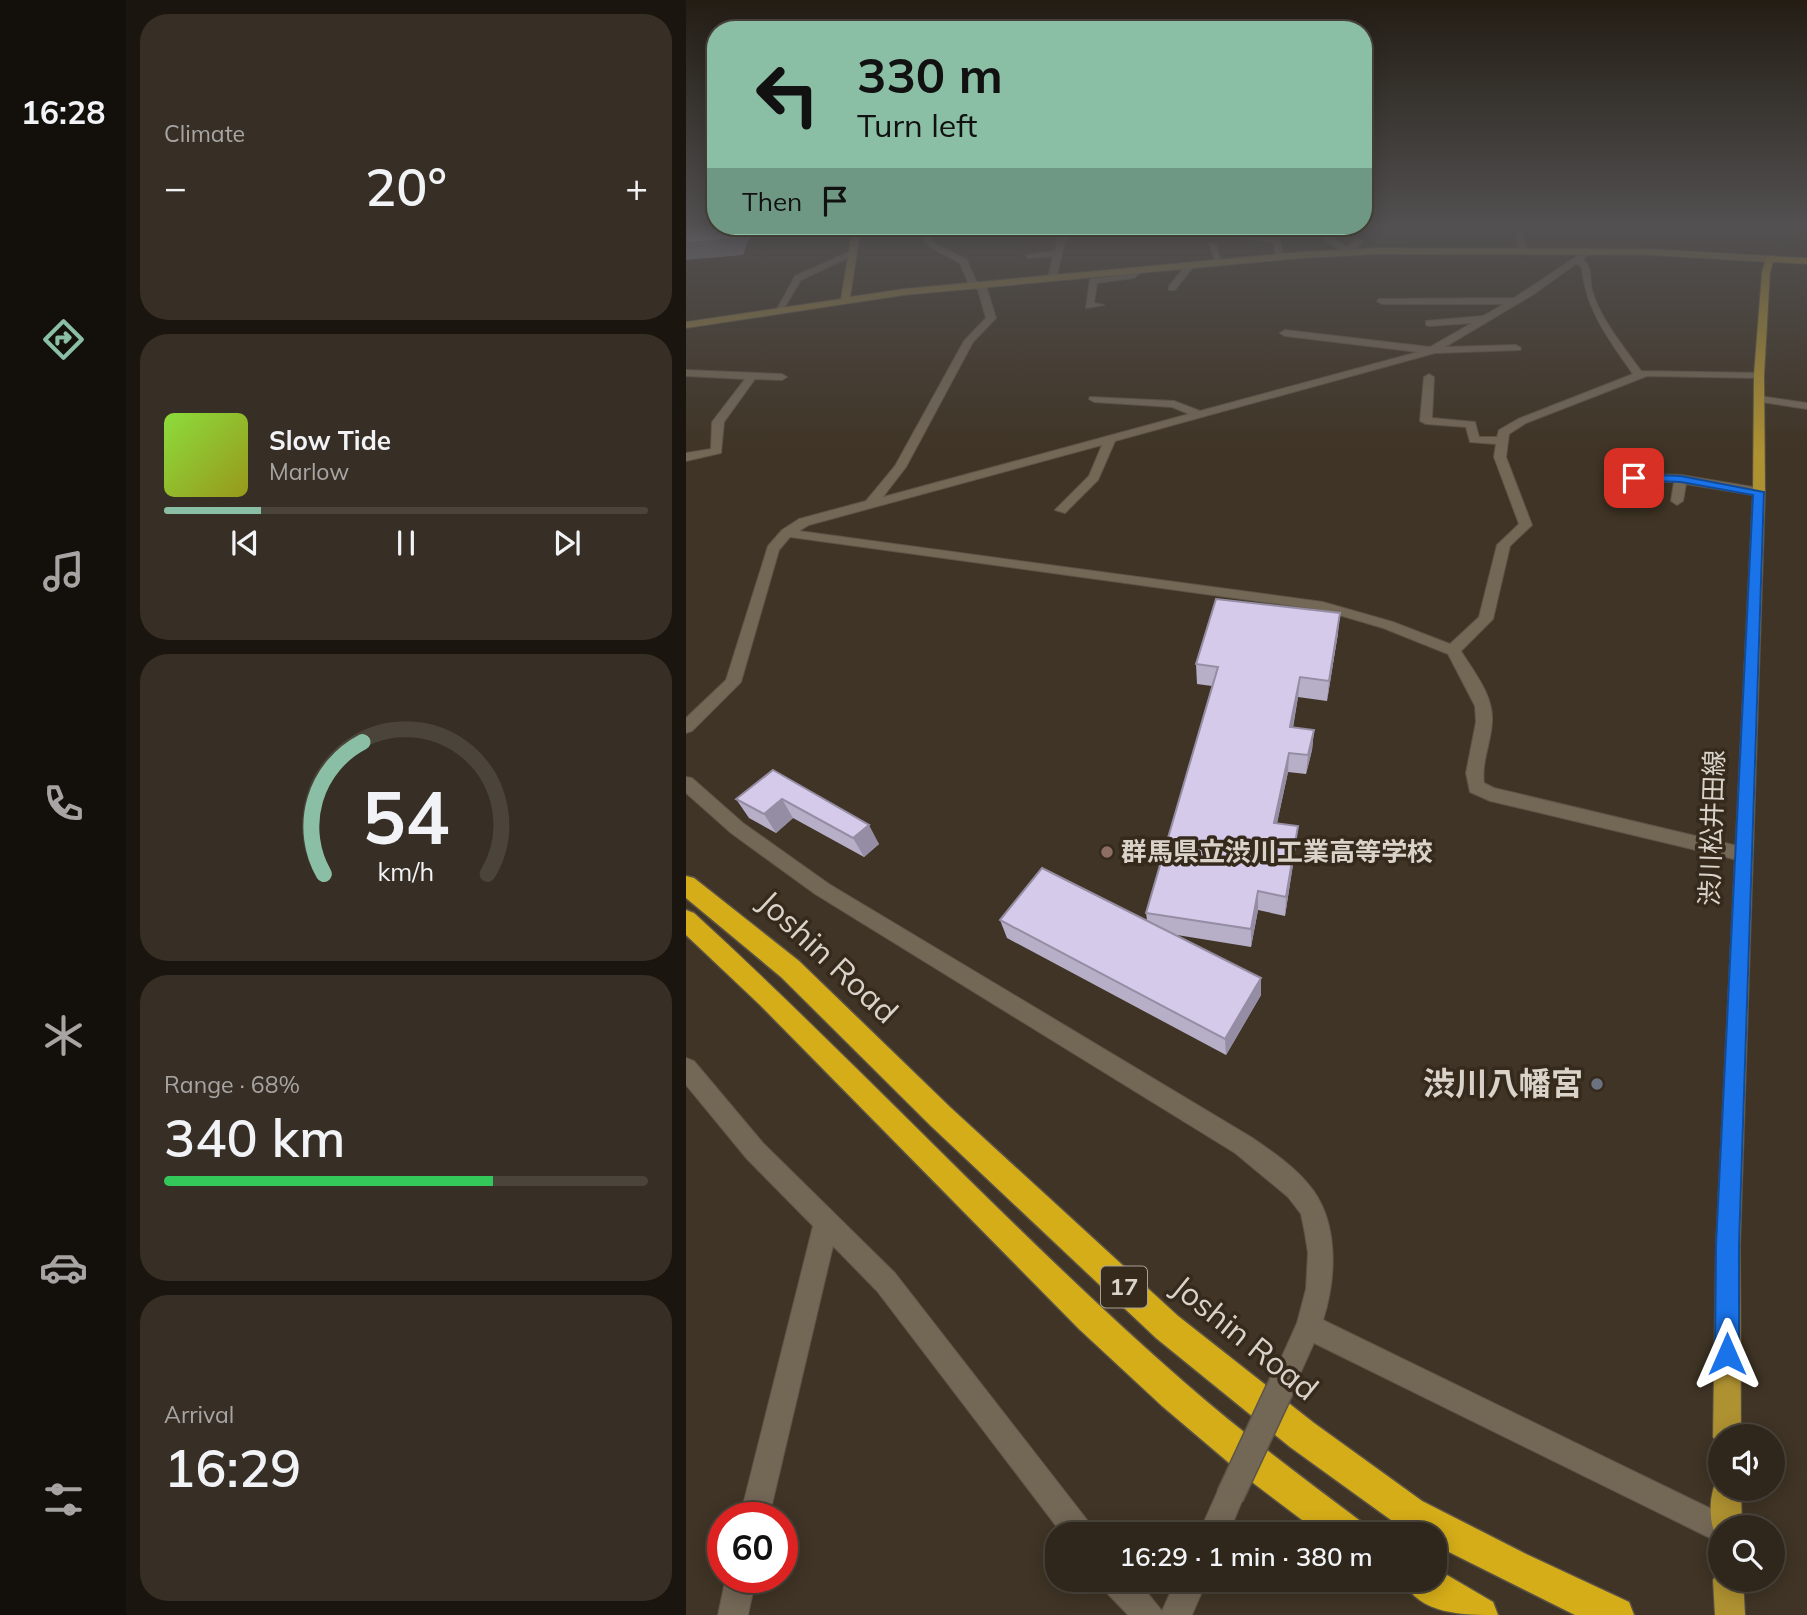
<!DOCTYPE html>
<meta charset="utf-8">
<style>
body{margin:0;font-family:Mulish,"Noto Sans JP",sans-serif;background:#372f25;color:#f1f3f6;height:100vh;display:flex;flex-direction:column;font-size:26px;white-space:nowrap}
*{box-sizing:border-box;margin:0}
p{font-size:23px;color:#a7a5a3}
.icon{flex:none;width:38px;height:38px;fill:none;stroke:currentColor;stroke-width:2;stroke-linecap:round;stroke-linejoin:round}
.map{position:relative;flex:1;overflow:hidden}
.side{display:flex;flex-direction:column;gap:14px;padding:14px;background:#1a150f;width:560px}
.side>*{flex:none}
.top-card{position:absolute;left:21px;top:21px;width:665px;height:214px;border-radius:28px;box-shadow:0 4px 18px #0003,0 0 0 2px #4a443b;background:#8abfa5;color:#111;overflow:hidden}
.buttons{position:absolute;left:1022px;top:1424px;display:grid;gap:14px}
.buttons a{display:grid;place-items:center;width:77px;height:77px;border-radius:50%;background:#2f271c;box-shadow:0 4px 18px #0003,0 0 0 2px #4a443b;font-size:35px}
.speed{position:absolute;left:21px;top:1502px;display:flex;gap:14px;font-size:35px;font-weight:700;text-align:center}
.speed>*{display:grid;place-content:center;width:91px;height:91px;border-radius:50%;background:#2f271c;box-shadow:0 4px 18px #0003,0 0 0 2px #4a443b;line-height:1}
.speed .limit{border:10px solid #d22;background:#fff;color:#111}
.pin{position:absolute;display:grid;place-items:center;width:60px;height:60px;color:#fff;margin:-30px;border-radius:14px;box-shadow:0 4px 10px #0006}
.me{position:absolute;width:77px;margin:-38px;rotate:0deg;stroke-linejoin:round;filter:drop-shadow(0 0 5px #0008)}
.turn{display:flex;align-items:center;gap:24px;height:147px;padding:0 35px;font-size:32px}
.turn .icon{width:91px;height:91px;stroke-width:2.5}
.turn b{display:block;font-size:49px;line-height:60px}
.then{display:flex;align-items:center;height:66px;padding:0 35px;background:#0003;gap:14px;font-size:26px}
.big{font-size:52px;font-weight:600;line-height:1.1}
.side .widget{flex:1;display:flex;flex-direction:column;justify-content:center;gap:10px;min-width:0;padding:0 24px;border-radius:28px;background:#372f25}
.side .dial{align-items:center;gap:0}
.dial svg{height:182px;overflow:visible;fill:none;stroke:#4a443b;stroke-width:7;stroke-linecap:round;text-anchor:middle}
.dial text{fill:#f1f3f6;stroke:none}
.song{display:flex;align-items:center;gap:21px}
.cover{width:84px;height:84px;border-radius:10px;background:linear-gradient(135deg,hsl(90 70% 55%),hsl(60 70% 35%))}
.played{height:7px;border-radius:4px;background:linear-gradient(90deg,#8abfa5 20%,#4a443b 20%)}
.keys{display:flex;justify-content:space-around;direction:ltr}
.heat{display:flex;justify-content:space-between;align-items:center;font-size:38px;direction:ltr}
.charge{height:10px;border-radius:5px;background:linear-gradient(90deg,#34c759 68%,#4a443b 0)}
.trip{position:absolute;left:359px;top:1522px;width:402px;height:70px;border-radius:28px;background:#2f271c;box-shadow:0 4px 18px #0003,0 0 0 2px #4a443b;font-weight:600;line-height:70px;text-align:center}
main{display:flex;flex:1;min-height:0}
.menu{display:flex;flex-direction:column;width:126px;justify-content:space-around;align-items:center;background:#13100b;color:#a7a5a3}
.menu .icon{width:49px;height:49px}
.menu .active{color:#8abfa5}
.menu b{font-size:32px;color:#f1f3f6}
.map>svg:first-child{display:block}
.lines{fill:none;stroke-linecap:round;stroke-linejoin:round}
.street-casing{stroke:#5c5346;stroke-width:2}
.secondary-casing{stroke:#5c5346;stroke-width:2}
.primary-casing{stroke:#5c5346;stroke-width:2}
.highway-casing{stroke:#5c5346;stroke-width:3}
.street{fill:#736756;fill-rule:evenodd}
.secondary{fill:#907c43;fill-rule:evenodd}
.primary{fill:#ae9131;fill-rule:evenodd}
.highway{fill:#d5ad18;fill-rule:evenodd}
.street-bridge-casing{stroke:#5c5346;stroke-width:30;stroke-linecap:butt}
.street-bridge{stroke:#736756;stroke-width:27}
.wall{fill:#b7aec8}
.shaded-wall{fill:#958da3}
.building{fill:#d5cae9;stroke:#958da3;stroke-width:2}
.route{fill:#1a73e8;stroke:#114b97;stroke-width:2}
.education-dot{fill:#8d6e63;stroke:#352a1b;stroke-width:2.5}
.worship-dot{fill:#6b7280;stroke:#352a1b;stroke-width:2.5}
.labels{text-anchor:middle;stroke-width:7;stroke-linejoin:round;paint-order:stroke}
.shield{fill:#352a1b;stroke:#a8a096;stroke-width:2}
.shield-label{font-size:24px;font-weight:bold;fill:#dad3ca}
.street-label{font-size:26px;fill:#dad3ca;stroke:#352a1b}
.poi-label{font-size:26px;font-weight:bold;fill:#dad3ca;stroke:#352a1b;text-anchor:start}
.near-street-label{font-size:32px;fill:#dad3ca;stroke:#352a1b}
.near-poi-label{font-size:32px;font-weight:bold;fill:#dad3ca;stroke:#352a1b;text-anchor:end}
</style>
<main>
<nav class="menu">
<b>16:28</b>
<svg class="icon active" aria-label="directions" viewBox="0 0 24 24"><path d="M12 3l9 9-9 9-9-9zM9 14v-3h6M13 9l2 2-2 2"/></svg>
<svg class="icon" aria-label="music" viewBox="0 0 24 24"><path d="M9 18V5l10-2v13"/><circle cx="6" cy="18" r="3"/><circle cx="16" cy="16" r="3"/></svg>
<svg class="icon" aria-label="phone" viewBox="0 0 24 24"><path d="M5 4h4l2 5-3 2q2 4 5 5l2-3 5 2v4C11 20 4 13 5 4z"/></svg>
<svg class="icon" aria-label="climate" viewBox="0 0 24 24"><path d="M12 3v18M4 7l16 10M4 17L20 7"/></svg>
<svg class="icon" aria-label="car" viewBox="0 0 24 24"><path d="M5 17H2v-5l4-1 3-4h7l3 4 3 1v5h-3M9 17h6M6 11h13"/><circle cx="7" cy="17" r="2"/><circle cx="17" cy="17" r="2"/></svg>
<svg class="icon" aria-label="filters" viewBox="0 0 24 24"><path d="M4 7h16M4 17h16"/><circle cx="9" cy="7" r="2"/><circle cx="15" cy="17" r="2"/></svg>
</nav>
<section class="side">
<div class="widget"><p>Climate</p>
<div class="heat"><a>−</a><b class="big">20°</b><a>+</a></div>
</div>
<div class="widget">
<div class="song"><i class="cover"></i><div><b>Slow Tide</b><p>Marlow</p></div></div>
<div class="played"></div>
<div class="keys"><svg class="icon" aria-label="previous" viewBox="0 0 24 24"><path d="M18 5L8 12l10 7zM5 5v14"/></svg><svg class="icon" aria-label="pause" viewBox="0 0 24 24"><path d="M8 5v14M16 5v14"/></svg><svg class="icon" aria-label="next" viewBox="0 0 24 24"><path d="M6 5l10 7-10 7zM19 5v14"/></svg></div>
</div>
<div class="widget dial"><svg viewBox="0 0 100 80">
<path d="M14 69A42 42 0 1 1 86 69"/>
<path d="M14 69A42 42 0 0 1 31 11" stroke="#8abfa5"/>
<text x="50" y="56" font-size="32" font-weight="700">54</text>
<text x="50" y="72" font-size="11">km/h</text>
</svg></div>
<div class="widget"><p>Range · 68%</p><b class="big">340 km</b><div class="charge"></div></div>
<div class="widget"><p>Arrival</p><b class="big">16:29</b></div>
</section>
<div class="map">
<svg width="1121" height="1615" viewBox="0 0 1121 1615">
<rect width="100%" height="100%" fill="#3f3425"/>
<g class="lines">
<g class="street-casing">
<g id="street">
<path d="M 233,226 L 241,226 L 242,233 L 248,243 L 281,260 L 290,281 L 301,289 L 310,318 L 287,342 L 220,467 L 197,497 L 503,414 L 486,407 L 408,402 L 403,399 L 404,397 L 488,401 L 514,411 L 732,352 L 599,336 L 594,333 L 599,330 L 744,347 L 786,323 L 743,326 L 740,325 L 740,321 L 797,316 L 818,304 L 696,304 L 691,301 L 693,299 L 828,298 L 902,249 L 906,252 L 897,259 C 907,269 903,277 906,290 C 914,319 938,347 955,371 L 1077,373 L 1077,377 L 1073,378 L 961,376 L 840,423 L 823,434 L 820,457 L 846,525 L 824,546 L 807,619 L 775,651 C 788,672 808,696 806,722 C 805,743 795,763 798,783 L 808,788 L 1056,847 L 1062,849 L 1065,854 L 1062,859 L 1056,861 L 804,801 L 784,792 L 780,773 L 790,722 L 789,706 L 762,654 L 697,628 L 636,610 L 104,537 L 93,550 L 55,682 L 6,731 L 0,733 L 0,718 L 40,680 L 82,546 L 96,530 L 113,519 L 180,501 L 209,466 L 278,341 L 300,318 L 292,290 L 282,282 L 274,263 C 257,253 235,249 233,226 ZM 891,263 L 896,268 C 899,309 924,341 947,374 L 832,419 L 813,430 L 811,437 L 793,437 L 789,422 L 746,418 L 748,377 L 743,374 L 738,377 L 734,421 L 740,424 L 780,427 L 784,442 L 810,444 L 808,457 L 833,524 L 811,545 L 793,617 L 764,644 L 707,622 L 637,602 L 113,531 L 123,525 L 416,445 L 403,476 L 369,510 L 379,513 L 412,480 L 429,441 L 749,353 L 834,350 L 835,348 L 830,345 L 759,347 L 848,294 Z"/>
<path d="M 375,226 L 383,226 L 370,278 L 366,281 L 362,278 L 367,256 L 343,258 L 339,255 L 369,251 Z"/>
<path d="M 618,226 L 628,226 L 661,247 L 670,239 L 677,241 L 666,254 L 660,254 Z"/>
<path d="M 827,226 L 835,226 L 842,254 L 835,252 Z"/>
<path d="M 558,234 L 594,238 L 597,256 L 590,258 L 587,242 L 555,238 Z"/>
<path d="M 523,243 L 530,245 L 536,264 L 529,262 Z"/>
<path d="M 163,252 L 170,254 L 115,280 L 95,313 L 89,313 L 109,276 Z"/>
<path d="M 502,263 L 509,265 L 489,290 L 483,290 L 483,286 Z"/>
<path d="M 451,268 L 458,270 L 448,278 L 411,283 L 408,303 L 418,305 L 400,308 L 404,279 L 443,274 Z"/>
<path d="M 0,370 L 96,374 L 101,377 L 96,380 L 69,379 L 38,422 L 35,453 L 0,461 L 0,453 L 25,449 L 26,422 L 59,379 L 0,376 Z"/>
<path d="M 1073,396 L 1121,403 L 1121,409 L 1069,401 L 1068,399 Z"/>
<path d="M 925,473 L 995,475 L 1073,488 L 1079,492 L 1073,496 L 1000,484 L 997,501 L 991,505 L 985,501 L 988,482 L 921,480 L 921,474 Z"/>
<path d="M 0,777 L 6,778 L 57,823 L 143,884 L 565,1137 C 587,1152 611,1168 627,1190 C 653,1226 650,1280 637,1320 L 1044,1518 L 1049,1528 L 1034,1528 L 1034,1543 L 1024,1538 L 628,1343 L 610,1383 L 601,1387 L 592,1383 L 588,1374 L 611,1323 L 620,1289 L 622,1253 L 619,1234 L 615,1214 L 602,1197 L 549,1153 L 129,894 L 45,833 L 0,793 Z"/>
<path d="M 0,1058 L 8,1061 L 77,1143 L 209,1273 L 405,1525 L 410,1535 L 377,1535 L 191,1291 L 147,1246 L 83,1517 L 54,1517 L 127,1226 L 61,1159 L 0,1085 Z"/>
<path d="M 544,1482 L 554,1486 L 558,1496 L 542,1535 L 512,1535 L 534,1486 Z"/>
<path d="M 40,1577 L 70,1577 L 62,1615 L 32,1615 Z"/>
<path d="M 415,1580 L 451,1580 L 476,1611 L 490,1580 L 521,1580 L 506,1615 L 442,1615 L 419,1591 Z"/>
</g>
</g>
<g class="secondary-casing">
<path id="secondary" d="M 167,226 L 175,226 L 164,297 L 218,289 L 615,252 L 691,248 L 965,249 L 1084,256 L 1088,259 L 1084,262 L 965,255 L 691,254 L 615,258 L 218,295 L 0,328 L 0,322 L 155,299 Z"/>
</g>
<g class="primary-casing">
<g id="primary">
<path d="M 1084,256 L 1121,258 L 1121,264 L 1087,262 L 1084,272 L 1078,375 L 1079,492 L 1054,1245 L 1055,1437 L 1034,1437 L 1034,1448 L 1027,1437 L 1030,1245 L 1067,492 L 1068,375 L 1076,272 L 1080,259 Z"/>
<path d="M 1034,1477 L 1034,1489 L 1055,1489 L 1056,1528 L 1034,1528 L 1034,1540 C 1021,1530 1022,1487 1034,1477 Z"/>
<path d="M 1034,1568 L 1034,1580 L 1057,1580 L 1059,1615 L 1029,1615 L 1027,1580 Z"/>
</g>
</g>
<g class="highway-casing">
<g id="highway">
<path d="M 0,876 L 8,878 L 113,961 L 265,1108 L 492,1316 L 628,1423 L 736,1501 L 840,1554 L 943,1602 L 948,1615 L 889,1615 L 749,1545 L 749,1535 L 729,1535 L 712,1525 L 604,1447 L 470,1338 L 245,1126 L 95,977 L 0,898 Z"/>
<path d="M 0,910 L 8,913 C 175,1066 328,1233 498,1382 C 555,1432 616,1477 677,1523 L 683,1535 L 636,1535 L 562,1479 L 476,1406 L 393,1329 L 74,1005 L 0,935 Z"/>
<path d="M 749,1568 L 807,1602 L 812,1615 C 778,1615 733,1615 717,1580 L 749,1580 Z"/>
</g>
</g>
<use href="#street" class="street"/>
<use href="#secondary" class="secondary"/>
<use href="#primary" class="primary"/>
<use href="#highway" class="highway"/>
<g class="street-bridge-casing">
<path id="street-bridge" d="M 544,1496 L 601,1374"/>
</g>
<use href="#street-bridge" class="street-bridge"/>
</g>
<g class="wall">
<path d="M 652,633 L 641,701 L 612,697 L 607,728 L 628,730 L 626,750 L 620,774 L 602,772 L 591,823 L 610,845 L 599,916 L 572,910 L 565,947 L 491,935 L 575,995 L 540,1055 L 321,938 L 314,920 L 461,920 L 460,913 L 526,686 L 511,684 L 510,664 Z"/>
<path d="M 87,770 L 193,844 L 178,857 L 107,818 L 90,833 L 63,818 L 50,799 Z"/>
</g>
<g class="shaded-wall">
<path d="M 56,226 L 68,226 L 57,255 L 0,260 L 0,243 Z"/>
<path d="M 654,613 L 652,633 L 641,701 L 643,681 Z"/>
<path d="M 614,677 L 612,697 L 603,747 L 604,727 Z"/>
<path d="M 628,730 L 626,750 L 620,774 L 622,755 Z"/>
<path d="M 603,753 L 602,772 L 587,842 L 588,823 Z"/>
<path d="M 96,799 L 107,818 L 90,833 L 78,814 Z"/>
<path d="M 183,825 L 193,844 L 178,857 L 167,838 Z"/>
<path d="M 612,826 L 610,845 L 599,916 L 600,897 Z"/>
<path d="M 572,891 L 572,910 L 565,947 L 565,929 Z"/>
<path d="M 575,978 L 575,995 L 540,1055 L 539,1039 Z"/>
</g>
<g class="building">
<path d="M 0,226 L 56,226 L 51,239 L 0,243 Z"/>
<path d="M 530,599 L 654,613 L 643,681 L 614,677 L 604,727 L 628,730 L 622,755 L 603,753 L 588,823 L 612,826 L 600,897 L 572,891 L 565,929 L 460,913 L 532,667 L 510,664 Z"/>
<path d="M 87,770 L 183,825 L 167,838 L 96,799 L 78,814 L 50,799 Z"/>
<path d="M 356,868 L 575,978 L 539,1039 L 314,920 Z"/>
</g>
<linearGradient id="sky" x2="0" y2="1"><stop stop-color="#231d14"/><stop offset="0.5" stop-color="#525051"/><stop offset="1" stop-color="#525051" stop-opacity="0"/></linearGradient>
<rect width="1121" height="452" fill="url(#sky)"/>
<path class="route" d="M 948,474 L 995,476 L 1078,492 L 1053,1245 L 1053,1354 L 1050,1363 L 1041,1366 L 1033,1363 L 1029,1354 L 1030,1245 L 1067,495 L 995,482 L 944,480 L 943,478 Z"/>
<circle class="education-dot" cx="421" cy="852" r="7"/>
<circle class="worship-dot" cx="911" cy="1084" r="7"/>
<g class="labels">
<rect class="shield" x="415" y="1266.5" width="46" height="41" rx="5"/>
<g class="shield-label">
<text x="438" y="1295">17</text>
</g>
<g class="street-label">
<text transform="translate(1026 828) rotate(-88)" y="9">渋川松井田線</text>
</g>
<g class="poi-label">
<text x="435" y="861">群馬県立渋川工業高等学校</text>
</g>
<g class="near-street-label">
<text transform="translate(142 957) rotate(43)" y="11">Joshin Road</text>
<text transform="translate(559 1338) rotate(39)" y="11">Joshin Road</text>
</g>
<g class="near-poi-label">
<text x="897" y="1095">渋川八幡宮</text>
</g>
</g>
</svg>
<div class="buttons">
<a><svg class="icon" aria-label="sound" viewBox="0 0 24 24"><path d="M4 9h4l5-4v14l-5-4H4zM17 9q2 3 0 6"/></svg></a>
<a><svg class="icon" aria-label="search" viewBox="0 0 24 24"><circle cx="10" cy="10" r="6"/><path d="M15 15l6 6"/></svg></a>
</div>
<div class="speed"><div class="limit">60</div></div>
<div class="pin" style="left:948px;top:478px;background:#d93025"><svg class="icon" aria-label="arrive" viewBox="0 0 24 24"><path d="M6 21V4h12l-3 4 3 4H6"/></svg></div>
<svg class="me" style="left:1041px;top:1354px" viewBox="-20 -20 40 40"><path d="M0-17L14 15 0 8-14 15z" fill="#1a73e8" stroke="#fff" stroke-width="4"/></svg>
<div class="trip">16:29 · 1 min · 380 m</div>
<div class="top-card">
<div class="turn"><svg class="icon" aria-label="left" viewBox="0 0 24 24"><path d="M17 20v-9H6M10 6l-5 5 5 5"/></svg><div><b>330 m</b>Turn left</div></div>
<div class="then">Then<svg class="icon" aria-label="arrive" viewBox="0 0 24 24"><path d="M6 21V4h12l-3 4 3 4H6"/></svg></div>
</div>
</div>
</main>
